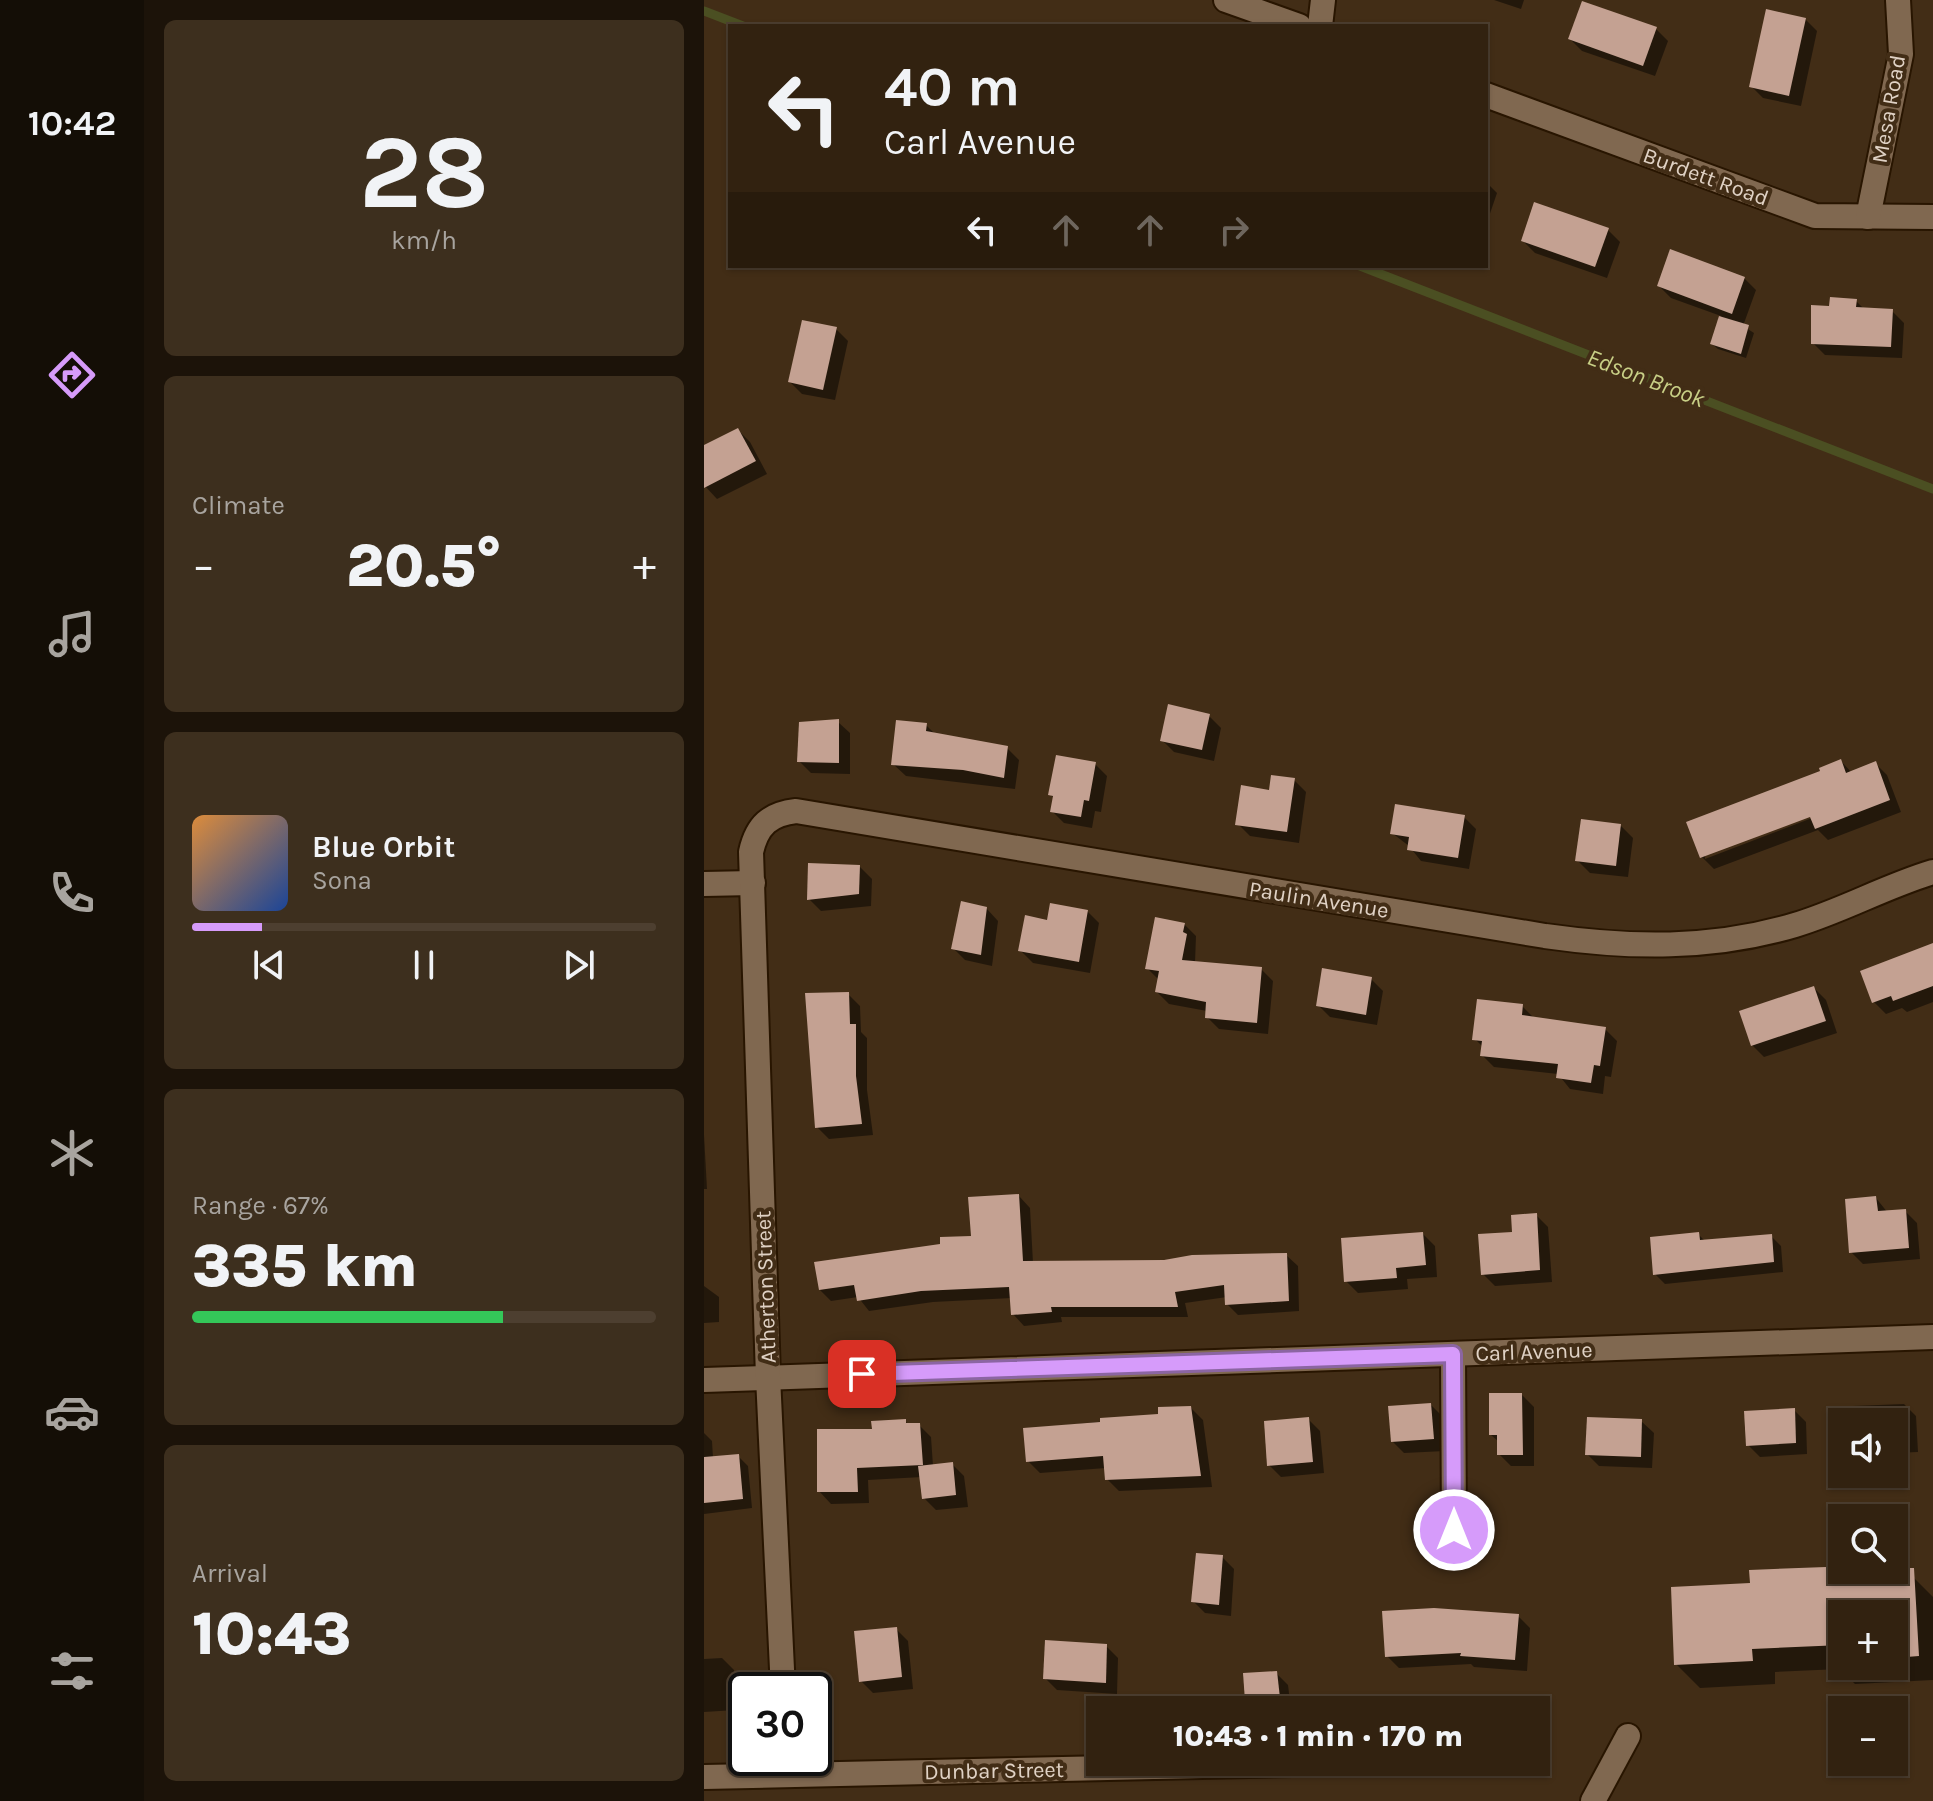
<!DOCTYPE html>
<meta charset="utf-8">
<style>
body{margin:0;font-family:Karla,sans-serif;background:#3d2f1e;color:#f1f3f6;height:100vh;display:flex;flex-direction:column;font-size:30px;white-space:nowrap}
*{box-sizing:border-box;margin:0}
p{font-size:26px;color:#a8a49f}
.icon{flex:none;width:44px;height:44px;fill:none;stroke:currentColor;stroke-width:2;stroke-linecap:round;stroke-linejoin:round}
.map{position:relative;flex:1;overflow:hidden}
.panel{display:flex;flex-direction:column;gap:20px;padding:20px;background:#1c1309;width:560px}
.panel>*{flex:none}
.banner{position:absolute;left:24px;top:24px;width:760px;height:244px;border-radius:0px;box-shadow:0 2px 6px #0004,0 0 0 2px #4d3f30;background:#322210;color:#f1f3f6;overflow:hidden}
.controls{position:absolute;left:1124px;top:1408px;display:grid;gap:16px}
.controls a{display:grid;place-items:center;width:80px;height:80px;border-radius:0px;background:#322210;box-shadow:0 2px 6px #0004,0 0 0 2px #4d3f30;font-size:40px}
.speed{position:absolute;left:24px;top:1672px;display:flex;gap:16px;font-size:40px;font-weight:700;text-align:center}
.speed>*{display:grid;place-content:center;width:104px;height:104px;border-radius:50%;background:#322210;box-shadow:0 2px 6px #0004,0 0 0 2px #4d3f30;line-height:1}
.speed .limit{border:4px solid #111;border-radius:12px;background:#fff;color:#111}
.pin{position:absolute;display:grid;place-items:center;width:68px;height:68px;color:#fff;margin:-34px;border-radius:16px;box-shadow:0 4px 12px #0006}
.me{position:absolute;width:88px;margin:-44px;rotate:0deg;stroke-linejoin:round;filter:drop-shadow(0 0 6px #0008)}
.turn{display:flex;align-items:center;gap:28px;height:168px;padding:0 24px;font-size:36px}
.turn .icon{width:104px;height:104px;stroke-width:2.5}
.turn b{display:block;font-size:56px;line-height:68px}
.lanes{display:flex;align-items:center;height:76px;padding:0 24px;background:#0003;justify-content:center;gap:40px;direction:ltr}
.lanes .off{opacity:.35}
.big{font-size:60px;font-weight:800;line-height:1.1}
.panel .card{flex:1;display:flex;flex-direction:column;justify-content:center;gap:12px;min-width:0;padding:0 28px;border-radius:12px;background:#3d2f1e}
.panel .dial{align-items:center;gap:0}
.dial b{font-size:104px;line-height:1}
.song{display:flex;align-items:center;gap:24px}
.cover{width:96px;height:96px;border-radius:12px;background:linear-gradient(135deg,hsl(30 70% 55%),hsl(220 70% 35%))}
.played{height:8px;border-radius:4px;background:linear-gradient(90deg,#d69bfa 15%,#4d3f30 15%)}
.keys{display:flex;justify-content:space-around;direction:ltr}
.heat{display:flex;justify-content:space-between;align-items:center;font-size:44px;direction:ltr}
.charge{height:12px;border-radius:6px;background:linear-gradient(90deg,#34c759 67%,#4d3f30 0)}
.trip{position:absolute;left:382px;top:1696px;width:464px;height:80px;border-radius:0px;background:#322210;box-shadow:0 2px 6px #0004,0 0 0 2px #4d3f30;font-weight:800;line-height:80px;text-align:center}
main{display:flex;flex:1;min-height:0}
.dock{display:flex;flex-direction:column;width:144px;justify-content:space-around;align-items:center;background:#140e06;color:#a8a49f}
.dock .icon{width:56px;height:56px}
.dock .active{color:#d69bfa}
.dock b{font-size:36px;color:#f1f3f6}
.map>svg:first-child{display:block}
.shadow{fill:#0007;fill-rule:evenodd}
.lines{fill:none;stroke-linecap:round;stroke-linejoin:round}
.stream{stroke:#4b4f22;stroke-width:9}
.building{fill:#c4a192}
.minor-casing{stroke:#281500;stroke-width:28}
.minor{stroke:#806850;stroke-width:24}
.route-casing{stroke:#8b65a2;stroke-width:20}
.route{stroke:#d69bfa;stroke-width:14}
.labels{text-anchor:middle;stroke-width:8;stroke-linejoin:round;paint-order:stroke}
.street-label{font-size:22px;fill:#e0d2c5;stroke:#422d16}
.water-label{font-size:24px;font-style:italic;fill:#c8cf86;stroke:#422d16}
</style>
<main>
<nav class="dock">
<b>10:42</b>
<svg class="icon active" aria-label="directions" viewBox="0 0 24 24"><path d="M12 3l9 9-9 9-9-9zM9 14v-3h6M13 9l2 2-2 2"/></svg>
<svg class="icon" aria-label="music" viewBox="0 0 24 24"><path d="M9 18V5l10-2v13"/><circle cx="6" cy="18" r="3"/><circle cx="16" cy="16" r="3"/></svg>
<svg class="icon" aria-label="phone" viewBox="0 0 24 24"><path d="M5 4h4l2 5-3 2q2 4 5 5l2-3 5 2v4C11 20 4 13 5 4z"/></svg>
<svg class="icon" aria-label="climate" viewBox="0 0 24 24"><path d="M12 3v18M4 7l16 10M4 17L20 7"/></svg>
<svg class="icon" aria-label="car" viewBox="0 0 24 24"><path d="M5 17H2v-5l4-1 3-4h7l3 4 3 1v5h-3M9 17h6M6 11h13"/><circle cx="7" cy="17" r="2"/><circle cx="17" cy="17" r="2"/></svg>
<svg class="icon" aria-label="filters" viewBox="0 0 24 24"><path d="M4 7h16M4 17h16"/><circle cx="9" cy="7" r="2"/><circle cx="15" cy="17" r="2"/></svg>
</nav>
<section class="panel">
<div class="card dial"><b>28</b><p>km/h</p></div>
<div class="card"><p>Climate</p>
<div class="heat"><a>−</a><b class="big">20.5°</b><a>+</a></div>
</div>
<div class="card">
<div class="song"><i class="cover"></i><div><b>Blue Orbit</b><p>Sona</p></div></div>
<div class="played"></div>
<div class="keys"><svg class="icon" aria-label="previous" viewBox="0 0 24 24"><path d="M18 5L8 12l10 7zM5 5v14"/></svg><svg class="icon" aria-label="pause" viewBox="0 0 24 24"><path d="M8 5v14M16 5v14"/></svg><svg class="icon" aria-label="next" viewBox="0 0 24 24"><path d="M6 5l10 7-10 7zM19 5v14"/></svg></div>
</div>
<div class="card"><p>Range · 67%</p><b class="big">335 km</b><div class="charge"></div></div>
<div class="card"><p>Arrival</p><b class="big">10:43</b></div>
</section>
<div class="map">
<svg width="1229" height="1801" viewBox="0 0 1229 1801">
<rect width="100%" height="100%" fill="#422d16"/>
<g class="shadow">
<path d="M 790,0 L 820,0 L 817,9 Z"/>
<path d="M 1101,19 L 1113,31 L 1097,106 L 1059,98 L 1047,86 Z"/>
<path d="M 952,29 L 964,41 L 951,76 L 878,51 L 866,39 Z"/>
<path d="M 782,182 L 793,193 L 782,225 Z"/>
<path d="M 904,230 L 916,242 L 903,278 L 831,253 L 819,241 Z"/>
<path d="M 1040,278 L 1052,290 L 1039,326 L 1050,333 L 1042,358 L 1014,349 L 1008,344 L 1017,316 L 967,298 L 955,286 Z"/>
<path d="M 1152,301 L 1160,309 L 1188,311 L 1200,323 L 1198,358 L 1121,355 L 1109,343 L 1127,308 Z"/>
<path d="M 132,329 L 144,341 L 131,400 L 98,394 L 86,382 Z"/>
<path d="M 34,430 L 46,442 L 63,474 L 13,499 L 0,485 L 0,448 Z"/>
<path d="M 505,716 L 517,728 L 510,761 L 470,752 L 458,740 Z"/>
<path d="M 134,722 L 146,733 L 146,774 L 107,773 L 95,761 Z"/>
<path d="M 222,725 L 232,735 L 303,748 L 315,760 L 311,789 L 202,776 L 189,764 Z"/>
<path d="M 1137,761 L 1148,773 L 1171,763 L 1183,775 L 1197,812 L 1124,840 L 1114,830 L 1010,869 L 998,857 L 984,823 L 1118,772 L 1117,769 ZM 1115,811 L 1116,815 L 1001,859 L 1001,854 Z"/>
<path d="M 391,764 L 403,776 L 397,812 L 391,811 L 388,828 L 360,823 L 348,811 L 351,799 L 346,794 Z"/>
<path d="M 590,780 L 602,792 L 595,843 L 546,836 L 534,824 Z"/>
<path d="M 760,817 L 772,829 L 765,869 L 717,861 L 705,846 L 688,833 Z"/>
<path d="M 917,826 L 929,838 L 924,877 L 886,873 L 874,861 Z"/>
<path d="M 156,867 L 168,879 L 167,906 L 117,911 L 105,899 Z"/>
<path d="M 282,908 L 294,921 L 288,966 L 261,960 L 249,948 Z"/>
<path d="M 383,911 L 395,923 L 386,973 L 329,963 L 317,951 Z"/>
<path d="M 480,924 L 492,936 L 491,963 L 557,969 L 569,981 L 564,1034 L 515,1029 L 503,1017 L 503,1011 L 465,1004 L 453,992 L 456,981 L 443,968 Z"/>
<path d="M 1229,945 L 1229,1002 L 1203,1012 L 1198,1008 L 1182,1014 L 1170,1002 Z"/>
<path d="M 667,979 L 679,991 L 673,1025 L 626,1017 L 614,1005 Z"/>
<path d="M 1110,988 L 1122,1000 L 1133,1033 L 1060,1057 L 1048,1045 Z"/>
<path d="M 144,994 L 156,1006 L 157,1032 L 163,1038 L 163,1090 L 169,1135 L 125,1139 L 113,1127 Z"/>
<path d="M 818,1006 L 830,1018 L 901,1029 L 913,1041 L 907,1077 L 901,1076 L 899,1094 L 866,1089 L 854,1074 L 790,1067 L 778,1055 L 779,1047 L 771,1039 Z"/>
<path d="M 0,1135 L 3,1189 L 0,1189 Z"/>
<path d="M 315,1196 L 326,1208 L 329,1263 L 460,1262 L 582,1255 L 594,1266 L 595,1311 L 534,1315 L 523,1304 L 523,1297 L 481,1303 L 484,1317 L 357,1317 L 358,1322 L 320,1326 L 309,1314 L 308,1298 L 229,1302 L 165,1311 L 154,1297 L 127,1301 L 116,1290 L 238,1245 L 269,1238 Z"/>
<path d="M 1172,1198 L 1184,1213 L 1201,1211 L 1213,1223 L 1216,1259 L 1159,1264 L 1147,1252 Z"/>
<path d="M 832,1215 L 844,1227 L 848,1282 L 791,1286 L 779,1274 Z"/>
<path d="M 719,1234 L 731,1246 L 733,1277 L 703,1279 L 704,1289 L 654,1293 L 642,1281 Z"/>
<path d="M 994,1234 L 1001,1241 L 1067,1236 L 1077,1246 L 1079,1272 L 961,1284 L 951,1274 Z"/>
<path d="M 0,1286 L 15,1297 L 15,1322 L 0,1323 Z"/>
<path d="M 818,1395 L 830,1407 L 830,1466 L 807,1466 L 795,1454 L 795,1442 L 787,1435 Z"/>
<path d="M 1200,1404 L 1212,1416 L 1214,1452 L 1190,1453 L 1190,1422 L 1149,1422 L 1149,1406 Z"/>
<path d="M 727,1405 L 739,1417 L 741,1451 L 700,1453 L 688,1441 Z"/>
<path d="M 487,1408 L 499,1420 L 508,1487 L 415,1491 L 403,1479 L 402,1468 L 336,1473 L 324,1461 L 321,1429 L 456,1416 Z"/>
<path d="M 1090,1410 L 1102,1422 L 1103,1454 L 1056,1457 L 1044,1445 Z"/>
<path d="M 604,1419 L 616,1431 L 620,1473 L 577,1477 L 565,1465 Z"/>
<path d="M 201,1421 L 205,1425 L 215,1425 L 227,1437 L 229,1466 L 248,1464 L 260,1476 L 264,1507 L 232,1510 L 220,1498 L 218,1477 L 164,1480 L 165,1503 L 127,1504 L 115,1491 Z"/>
<path d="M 937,1421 L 950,1433 L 948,1468 L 895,1466 L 883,1454 Z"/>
<path d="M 0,1433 L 8,1441 L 9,1458 L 34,1456 L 44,1466 L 48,1508 L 0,1514 Z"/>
<path d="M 518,1557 L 530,1569 L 527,1616 L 501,1613 L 489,1601 Z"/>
<path d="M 1121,1569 L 1134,1582 L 1210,1578 L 1229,1597 L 1229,1680 L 1151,1684 L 1136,1669 L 1071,1672 L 1071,1684 L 996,1688 L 972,1664 L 1048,1585 ZM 1138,1614 L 1190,1614 L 1190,1666 L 1138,1666 Z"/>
<path d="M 814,1616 L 826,1628 L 823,1671 L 770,1667 L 767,1664 L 695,1668 L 683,1656 Z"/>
<path d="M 192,1629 L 204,1641 L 209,1689 L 169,1693 L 157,1681 Z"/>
<path d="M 402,1646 L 414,1658 L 413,1694 L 353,1690 L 341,1678 Z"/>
<path d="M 18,1658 L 30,1670 L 32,1710 L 0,1712 L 0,1659 Z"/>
<path d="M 572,1673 L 584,1685 L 587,1710 L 553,1710 L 543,1700 Z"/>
</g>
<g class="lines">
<g class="stream">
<path d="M 0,11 L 39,26"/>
<path d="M 656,266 L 1229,489"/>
</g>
</g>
<g class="building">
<path d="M 878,1 L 953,27 L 939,66 L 864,39 Z"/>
<path d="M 1062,9 L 1102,18 L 1085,96 L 1045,87 Z"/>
<path d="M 830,202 L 905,228 L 891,267 L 817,241 Z"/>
<path d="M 966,249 L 1041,277 L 1028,314 L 953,286 Z"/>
<path d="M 1126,297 L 1153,299 L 1152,307 L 1189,309 L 1187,347 L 1107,344 L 1107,305 L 1125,306 Z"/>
<path d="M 1015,316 L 1045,325 L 1037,354 L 1006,344 Z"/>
<path d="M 98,320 L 133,327 L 119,390 L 84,382 Z"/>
<path d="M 34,428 L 52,461 L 0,488 L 0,445 Z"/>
<path d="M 464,704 L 506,714 L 498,750 L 456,741 Z"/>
<path d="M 135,719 L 135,763 L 93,762 L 95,722 Z"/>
<path d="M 192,720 L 223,723 L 222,731 L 304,746 L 300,778 L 259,770 L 187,765 Z"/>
<path d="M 352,755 L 392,762 L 385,801 L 380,800 L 377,817 L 346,812 L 349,796 L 344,795 Z"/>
<path d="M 1137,759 L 1142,773 L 1172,761 L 1186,800 L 1111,829 L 1106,817 L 996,858 L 982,822 L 1116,771 L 1115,768 Z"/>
<path d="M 567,775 L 591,778 L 583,832 L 531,825 L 537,785 L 565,790 Z"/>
<path d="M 691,804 L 761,815 L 754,858 L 703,850 L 705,837 L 686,834 Z"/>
<path d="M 877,819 L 917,824 L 912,866 L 871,861 Z"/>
<path d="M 104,863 L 156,865 L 155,894 L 103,900 Z"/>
<path d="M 257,901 L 283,907 L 277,955 L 247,949 Z"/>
<path d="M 346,903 L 384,910 L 375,962 L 314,951 L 321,915 L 343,920 Z"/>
<path d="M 451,917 L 481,923 L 479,932 L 483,934 L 478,960 L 558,967 L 553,1023 L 501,1018 L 502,1002 L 451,992 L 455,971 L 441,969 Z"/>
<path d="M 1229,943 L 1229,986 L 1189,1001 L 1187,996 L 1168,1003 L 1156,971 Z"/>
<path d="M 618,968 L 668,977 L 662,1015 L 612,1006 Z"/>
<path d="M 1110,986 L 1122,1021 L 1047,1046 L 1035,1011 Z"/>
<path d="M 145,992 L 146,1024 L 152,1024 L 152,1076 L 158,1124 L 111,1128 L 101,993 Z"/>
<path d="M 773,999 L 819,1004 L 818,1015 L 902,1027 L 896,1066 L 890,1065 L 887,1083 L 852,1078 L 854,1064 L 776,1056 L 778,1041 L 768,1040 Z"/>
<path d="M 315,1194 L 319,1261 L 460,1260 L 488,1255 L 583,1253 L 585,1301 L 521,1305 L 520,1285 L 471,1292 L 474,1307 L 347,1307 L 348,1312 L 307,1315 L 305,1287 L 217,1291 L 153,1301 L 150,1285 L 115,1290 L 110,1262 L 236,1244 L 236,1237 L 267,1236 L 264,1197 Z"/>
<path d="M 1172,1196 L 1174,1211 L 1202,1209 L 1205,1248 L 1145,1253 L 1141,1199 Z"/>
<path d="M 833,1213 L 836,1270 L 777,1275 L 774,1234 L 808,1232 L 807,1215 Z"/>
<path d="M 719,1232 L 722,1265 L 692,1268 L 693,1278 L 640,1282 L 637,1238 Z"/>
<path d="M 995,1232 L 996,1240 L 1068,1234 L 1070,1262 L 949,1275 L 946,1237 Z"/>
<path d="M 785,1393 L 818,1393 L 819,1455 L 793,1455 L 793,1435 L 785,1435 Z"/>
<path d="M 727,1403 L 730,1439 L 687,1442 L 684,1406 Z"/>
<path d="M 487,1406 L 497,1476 L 401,1480 L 399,1456 L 322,1462 L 319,1428 L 396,1422 L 396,1418 L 454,1414 L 454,1407 Z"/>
<path d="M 1091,1408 L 1092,1443 L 1042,1446 L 1040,1411 Z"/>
<path d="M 605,1417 L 609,1462 L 563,1466 L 560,1421 Z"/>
<path d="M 883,1417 L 938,1419 L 937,1457 L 881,1455 Z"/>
<path d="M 202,1419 L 202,1423 L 216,1423 L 219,1465 L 153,1468 L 154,1492 L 113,1492 L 113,1429 L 168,1429 L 167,1421 Z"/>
<path d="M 35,1454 L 39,1499 L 0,1503 L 0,1457 Z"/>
<path d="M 249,1462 L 252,1495 L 218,1499 L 214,1466 Z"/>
<path d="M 492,1553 L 519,1555 L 515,1605 L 487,1602 Z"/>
<path d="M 1122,1567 L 1123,1581 L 1190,1577 L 1190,1568 L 1210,1568 L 1215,1656 L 1190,1658 L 1190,1614 L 1138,1614 L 1138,1645 L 1048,1649 L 1049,1661 L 970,1665 L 967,1587 L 1046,1583 L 1045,1570 Z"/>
<path d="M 730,1608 L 815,1614 L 811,1660 L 756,1656 L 757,1653 L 681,1657 L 678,1611 Z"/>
<path d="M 193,1627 L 198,1677 L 155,1682 L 150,1631 Z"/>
<path d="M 341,1640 L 403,1644 L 402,1683 L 339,1679 Z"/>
<path d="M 573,1671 L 576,1698 L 541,1701 L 539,1673 Z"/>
</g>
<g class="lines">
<g class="minor-casing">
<g id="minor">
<path d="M 522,0 L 595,26"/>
<path d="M 616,26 L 619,0"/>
<path d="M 782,95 L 1111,216 L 1229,217"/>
<path d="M 1164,217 L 1197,54 L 1194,0"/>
<path d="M 0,884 L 49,883"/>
<path d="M 749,1354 L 750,1530"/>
<path d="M 0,1380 L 1229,1337"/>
<path d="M 79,1690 L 64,1377 L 47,852 C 53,825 66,814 92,811 L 841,936 C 925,948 1008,950 1091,925 C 1138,911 1182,886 1229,872"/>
<path d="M 0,1777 L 676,1762"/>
<path d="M 889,1801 L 924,1736"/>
</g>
</g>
<use href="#minor" class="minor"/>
</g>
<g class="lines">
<g class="route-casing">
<path id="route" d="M 158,1374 L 749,1354 L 750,1530"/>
</g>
<use href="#route" class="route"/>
</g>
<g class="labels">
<g class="street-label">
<text transform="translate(1184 109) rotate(-80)" y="8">Mesa Road</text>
<text transform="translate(1002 176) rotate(20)" y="8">Burdett Road</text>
<text transform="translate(615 899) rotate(9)" y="8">Paulin Avenue</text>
<text transform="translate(61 1287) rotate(-92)" y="8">Atherton Street</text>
<text transform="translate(830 1351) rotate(-2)" y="8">Carl Avenue</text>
<text transform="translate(290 1770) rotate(-1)" y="8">Dunbar Street</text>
</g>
<g class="water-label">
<text transform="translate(942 378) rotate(21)" y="8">Edson Brook</text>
</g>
</g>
</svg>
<div class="controls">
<a><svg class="icon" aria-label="sound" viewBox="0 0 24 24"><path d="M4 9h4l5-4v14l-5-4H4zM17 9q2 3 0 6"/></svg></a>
<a><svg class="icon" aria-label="search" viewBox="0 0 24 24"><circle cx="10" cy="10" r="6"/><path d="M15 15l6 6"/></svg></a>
<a>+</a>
<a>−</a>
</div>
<div class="speed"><div class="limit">30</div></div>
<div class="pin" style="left:158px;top:1374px;background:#d93025"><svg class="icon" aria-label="arrive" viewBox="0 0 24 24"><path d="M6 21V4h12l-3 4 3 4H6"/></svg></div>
<svg class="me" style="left:750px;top:1530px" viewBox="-20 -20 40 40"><circle r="17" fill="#d69bfa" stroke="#fff" stroke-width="3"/><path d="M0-11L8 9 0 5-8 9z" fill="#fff"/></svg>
<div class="trip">10:43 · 1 min · 170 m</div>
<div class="banner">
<div class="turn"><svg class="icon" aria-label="left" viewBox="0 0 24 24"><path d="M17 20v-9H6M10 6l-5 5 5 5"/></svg><div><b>40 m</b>Carl Avenue</div></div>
<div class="lanes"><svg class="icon" aria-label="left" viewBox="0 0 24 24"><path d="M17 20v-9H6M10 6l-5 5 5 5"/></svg><svg class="icon off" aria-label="ahead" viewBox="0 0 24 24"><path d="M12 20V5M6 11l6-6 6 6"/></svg><svg class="icon off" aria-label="ahead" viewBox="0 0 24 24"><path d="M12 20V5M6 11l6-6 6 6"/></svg><svg class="icon off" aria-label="right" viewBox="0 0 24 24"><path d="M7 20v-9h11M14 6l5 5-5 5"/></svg></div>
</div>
</div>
</main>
